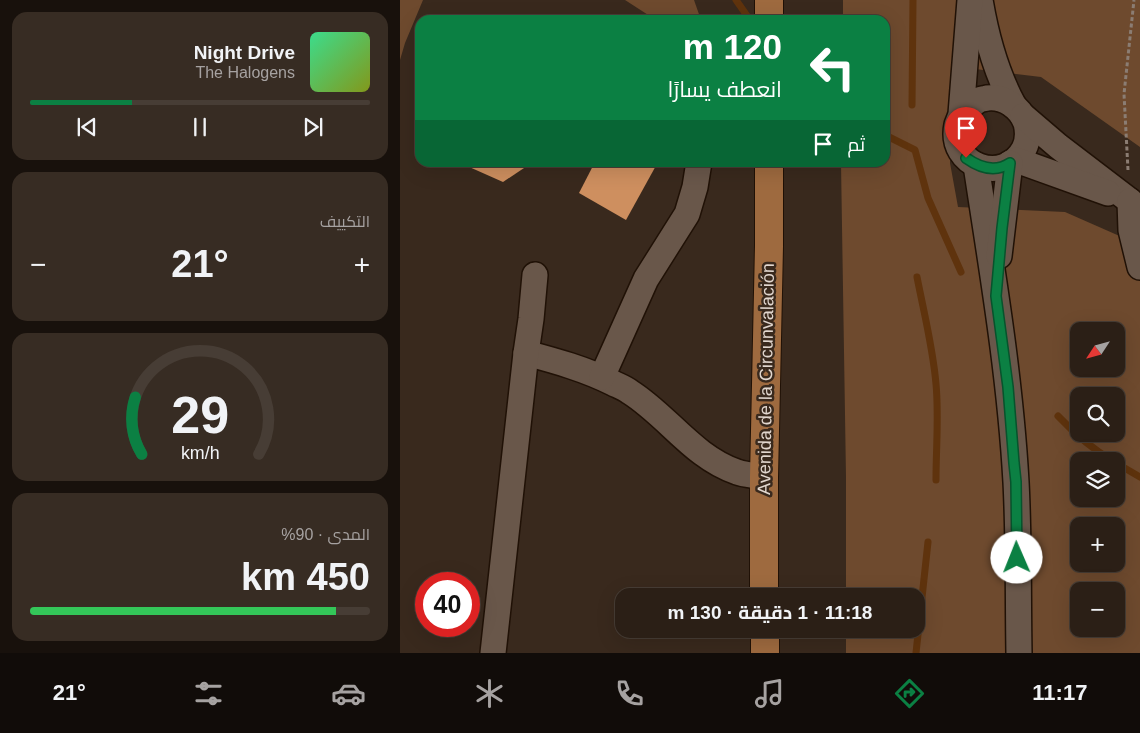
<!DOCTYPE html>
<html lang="ar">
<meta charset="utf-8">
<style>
body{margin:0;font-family:Arial,Cairo,sans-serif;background:#372c23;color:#f1f3f6;direction:rtl;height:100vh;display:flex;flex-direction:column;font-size:19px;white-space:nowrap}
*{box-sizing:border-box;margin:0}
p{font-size:16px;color:#a6a2a1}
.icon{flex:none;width:28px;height:28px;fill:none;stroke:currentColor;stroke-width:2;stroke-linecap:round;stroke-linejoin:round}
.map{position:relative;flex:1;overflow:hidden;direction:ltr}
.drawer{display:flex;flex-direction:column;gap:12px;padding:12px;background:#18110c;width:400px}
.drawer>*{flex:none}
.guide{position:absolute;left:15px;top:15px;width:475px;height:152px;border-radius:15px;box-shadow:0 5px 20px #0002,0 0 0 1px #473d35;direction:rtl;background:#0b8043;color:#fff;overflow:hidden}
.needle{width:32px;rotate:234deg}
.tools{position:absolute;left:670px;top:322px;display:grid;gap:10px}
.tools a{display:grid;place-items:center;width:55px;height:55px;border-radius:10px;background:#2b1f16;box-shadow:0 5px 20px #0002,0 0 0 1px #473d35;font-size:25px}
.speed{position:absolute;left:15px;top:572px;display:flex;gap:10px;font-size:25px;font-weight:700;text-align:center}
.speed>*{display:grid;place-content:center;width:65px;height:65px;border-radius:50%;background:#2b1f16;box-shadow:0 5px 20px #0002,0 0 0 1px #473d35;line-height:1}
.speed .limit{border:8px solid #d22;background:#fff;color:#111}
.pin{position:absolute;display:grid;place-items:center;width:42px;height:42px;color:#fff;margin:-51px -21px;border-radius:50% 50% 50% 0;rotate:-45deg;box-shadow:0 0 5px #0007}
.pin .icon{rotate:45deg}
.me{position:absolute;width:55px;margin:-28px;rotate:359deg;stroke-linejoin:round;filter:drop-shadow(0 0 4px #0008)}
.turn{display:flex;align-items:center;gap:18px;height:105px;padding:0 25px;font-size:22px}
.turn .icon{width:65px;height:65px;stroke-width:2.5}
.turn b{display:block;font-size:35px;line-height:42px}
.then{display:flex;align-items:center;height:48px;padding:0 25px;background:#0003;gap:10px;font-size:19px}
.big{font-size:38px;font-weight:700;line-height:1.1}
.drawer .tile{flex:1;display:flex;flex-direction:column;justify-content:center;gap:8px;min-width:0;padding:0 18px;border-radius:15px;background:#372c23}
.drawer .dial{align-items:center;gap:0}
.dial svg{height:130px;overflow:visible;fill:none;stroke:#473d35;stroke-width:7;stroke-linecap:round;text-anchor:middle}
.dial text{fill:#f1f3f6;stroke:none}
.song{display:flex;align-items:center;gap:15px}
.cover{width:60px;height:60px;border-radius:8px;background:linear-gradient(135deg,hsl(150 70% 55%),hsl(70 70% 35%))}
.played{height:5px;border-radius:2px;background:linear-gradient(90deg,#0b8043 30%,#473d35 30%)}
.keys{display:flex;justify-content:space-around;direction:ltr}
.heat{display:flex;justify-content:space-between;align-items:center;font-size:28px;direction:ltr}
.charge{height:8px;border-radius:4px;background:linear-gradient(90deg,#34c759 90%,#473d35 0)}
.trip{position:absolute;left:215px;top:588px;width:310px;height:50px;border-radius:15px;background:#2b1f16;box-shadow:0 5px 20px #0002,0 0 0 1px #473d35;font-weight:700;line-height:50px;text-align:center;direction:rtl}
.menu{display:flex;height:80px;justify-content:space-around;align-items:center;background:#110c09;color:#a6a2a1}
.menu .icon{width:35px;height:35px}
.menu .current{color:#0b8043}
.menu b{font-size:22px;color:#f1f3f6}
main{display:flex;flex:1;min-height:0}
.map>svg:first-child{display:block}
.green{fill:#6e4a2e;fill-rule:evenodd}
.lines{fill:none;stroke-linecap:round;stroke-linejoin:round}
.stream{stroke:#5f330d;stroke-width:7}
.building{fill:#ce8f5f}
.minor-casing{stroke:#201106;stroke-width:28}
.major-casing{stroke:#201106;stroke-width:30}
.path{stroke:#8b7d73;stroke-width:3;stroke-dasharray:4 2.5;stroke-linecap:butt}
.minor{stroke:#69574a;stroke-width:25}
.major{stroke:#9e6a3f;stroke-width:28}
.route-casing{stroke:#07532c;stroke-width:12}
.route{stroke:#0b8043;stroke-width:9}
.labels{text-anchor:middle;stroke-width:5;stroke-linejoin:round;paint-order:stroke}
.street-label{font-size:18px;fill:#e2d7cf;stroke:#39291d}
</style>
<main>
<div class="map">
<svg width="740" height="653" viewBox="0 0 740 653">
<rect width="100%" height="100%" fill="#39291d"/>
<g class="green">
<path d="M 0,0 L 23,0 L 5,43 L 0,60 Z"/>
<path d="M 225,0 L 294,0 L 301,20 L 256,20 Z"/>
<path d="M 443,0 L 740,0 L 740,147 L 641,77 L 551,66 L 550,163 L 558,207 L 665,212 L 740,245 L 740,653 L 446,653 L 446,629 L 516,629 L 516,596 L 446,596 L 446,477 L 441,163 L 485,162 L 485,20 L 443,20 ZM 679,331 L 716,331 L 716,369 L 679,369 ZM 679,396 L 716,396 L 716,434 L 679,434 ZM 679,461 L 716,461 L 716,499 L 679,499 ZM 679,526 L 716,526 L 716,564 L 679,564 ZM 679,591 L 716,591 L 716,629 L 679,629 Z"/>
</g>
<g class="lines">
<g class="stream">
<path d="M 336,0 L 350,20"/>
<path d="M 512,105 L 513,0"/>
<path d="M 485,135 L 515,150 L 528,198 L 561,272"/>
<path d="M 517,277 C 524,313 533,348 536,384 C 539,416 536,448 536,480"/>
<path d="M 658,416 C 675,434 692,449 713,461"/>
<path d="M 716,463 L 740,477"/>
<path d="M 516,653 L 528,542"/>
</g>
</g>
<g class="building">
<path d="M 58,162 L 133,162 L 103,182 Z"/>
<path d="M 195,162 L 258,162 L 226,220 L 179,193 Z"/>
</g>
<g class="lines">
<g class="minor-casing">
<g id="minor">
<path d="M 580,0 C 586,36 596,73 614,106"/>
<path d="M 561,114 C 567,110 573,103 579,100 C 580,99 585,99 587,98 C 604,96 620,107 626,123 C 628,131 628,141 624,149 C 604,186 548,166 557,125 C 558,122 560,118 561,114 L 570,0"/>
<path d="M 623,116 L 658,146 L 730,201"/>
<path d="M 616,160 L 708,193"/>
<path d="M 576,165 C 592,270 610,375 616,482 C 619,539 618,596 619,653"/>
<path d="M 730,201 L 731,230 L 740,267"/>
<path d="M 599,256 L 610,163"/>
<path d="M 126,353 C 156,361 185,369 213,383 C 219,386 225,388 230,392 C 268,416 293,457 337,472 C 345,475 355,475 364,477"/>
<path d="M 202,377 L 246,279 L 287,214 L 295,187 L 299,162"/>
<path d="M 93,653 L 126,353 L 131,319 L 135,275"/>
</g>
</g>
<g class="major-casing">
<g id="major">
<path d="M 369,20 L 369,0"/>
<path d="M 364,596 L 364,477 L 369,246 L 369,162"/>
<path d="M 365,629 L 365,653"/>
</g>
</g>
<path class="path" d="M 728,170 L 724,94 L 734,0"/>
<use href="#minor" class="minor"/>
<use href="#major" class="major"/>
</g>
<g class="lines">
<g class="route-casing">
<path id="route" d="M 566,158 C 580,168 595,173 610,163 L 602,228 L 596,296 L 608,387 L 614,463 L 616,482 L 617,558"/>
</g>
<use href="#route" class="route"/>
</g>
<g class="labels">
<g class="street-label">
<text transform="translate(366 379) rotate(-89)" y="6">Avenida de la Circunvalación</text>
</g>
</g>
</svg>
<div class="tools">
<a><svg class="needle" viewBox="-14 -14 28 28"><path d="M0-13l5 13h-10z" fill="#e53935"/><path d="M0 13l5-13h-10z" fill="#a6a2a1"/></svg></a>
<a><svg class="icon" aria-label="search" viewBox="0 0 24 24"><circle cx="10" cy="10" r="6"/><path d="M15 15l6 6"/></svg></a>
<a><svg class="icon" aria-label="layers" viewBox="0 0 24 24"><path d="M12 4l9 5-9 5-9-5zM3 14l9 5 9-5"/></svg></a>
<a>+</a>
<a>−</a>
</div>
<div class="speed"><div class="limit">40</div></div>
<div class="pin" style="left:566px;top:158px;background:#d93025"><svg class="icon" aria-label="arrive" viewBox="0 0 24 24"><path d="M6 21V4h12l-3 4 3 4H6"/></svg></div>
<svg class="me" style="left:617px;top:558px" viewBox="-20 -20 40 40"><circle r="19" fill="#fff"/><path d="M0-13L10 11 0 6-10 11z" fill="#0b8043"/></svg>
<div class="trip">11:18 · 1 دقيقة · 130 m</div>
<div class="guide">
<div class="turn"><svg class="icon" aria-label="left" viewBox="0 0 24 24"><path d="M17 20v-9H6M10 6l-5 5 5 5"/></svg><div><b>120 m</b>انعطف يسارًا</div></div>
<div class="then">ثم<svg class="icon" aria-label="arrive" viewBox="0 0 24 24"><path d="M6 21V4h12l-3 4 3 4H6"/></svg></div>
</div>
</div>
<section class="drawer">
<div class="tile">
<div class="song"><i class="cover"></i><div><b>Night Drive</b><p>The Halogens</p></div></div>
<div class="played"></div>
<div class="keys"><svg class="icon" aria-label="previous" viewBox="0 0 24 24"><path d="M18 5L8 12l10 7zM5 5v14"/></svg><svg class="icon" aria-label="pause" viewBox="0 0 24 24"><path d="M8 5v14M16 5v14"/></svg><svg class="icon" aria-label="next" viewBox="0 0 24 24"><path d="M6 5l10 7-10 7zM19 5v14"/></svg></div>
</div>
<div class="tile"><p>التكييف</p>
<div class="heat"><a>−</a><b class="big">21°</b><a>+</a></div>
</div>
<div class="tile dial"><svg viewBox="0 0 100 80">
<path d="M14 69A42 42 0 1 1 86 69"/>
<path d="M14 69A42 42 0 0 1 10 34" stroke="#0b8043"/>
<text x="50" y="56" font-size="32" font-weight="700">29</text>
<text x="50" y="72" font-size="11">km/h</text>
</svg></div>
<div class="tile"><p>المدى · 90%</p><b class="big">450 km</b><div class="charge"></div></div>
</section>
</main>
<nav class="menu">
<b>11:17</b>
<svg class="icon current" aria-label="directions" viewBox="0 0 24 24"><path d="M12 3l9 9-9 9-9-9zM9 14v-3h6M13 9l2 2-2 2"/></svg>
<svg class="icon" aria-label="music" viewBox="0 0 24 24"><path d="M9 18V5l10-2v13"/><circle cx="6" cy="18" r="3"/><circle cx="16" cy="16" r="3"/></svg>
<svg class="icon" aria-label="phone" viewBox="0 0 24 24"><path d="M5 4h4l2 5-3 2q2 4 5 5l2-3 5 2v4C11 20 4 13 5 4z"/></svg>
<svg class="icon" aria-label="climate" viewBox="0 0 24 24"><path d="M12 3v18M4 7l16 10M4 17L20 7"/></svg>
<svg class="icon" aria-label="car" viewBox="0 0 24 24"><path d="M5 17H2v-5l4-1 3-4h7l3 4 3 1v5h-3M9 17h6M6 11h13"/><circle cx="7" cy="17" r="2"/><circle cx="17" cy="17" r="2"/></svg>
<svg class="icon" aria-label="filters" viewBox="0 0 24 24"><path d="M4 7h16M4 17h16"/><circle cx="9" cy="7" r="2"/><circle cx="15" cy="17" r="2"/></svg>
<b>21°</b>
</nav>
